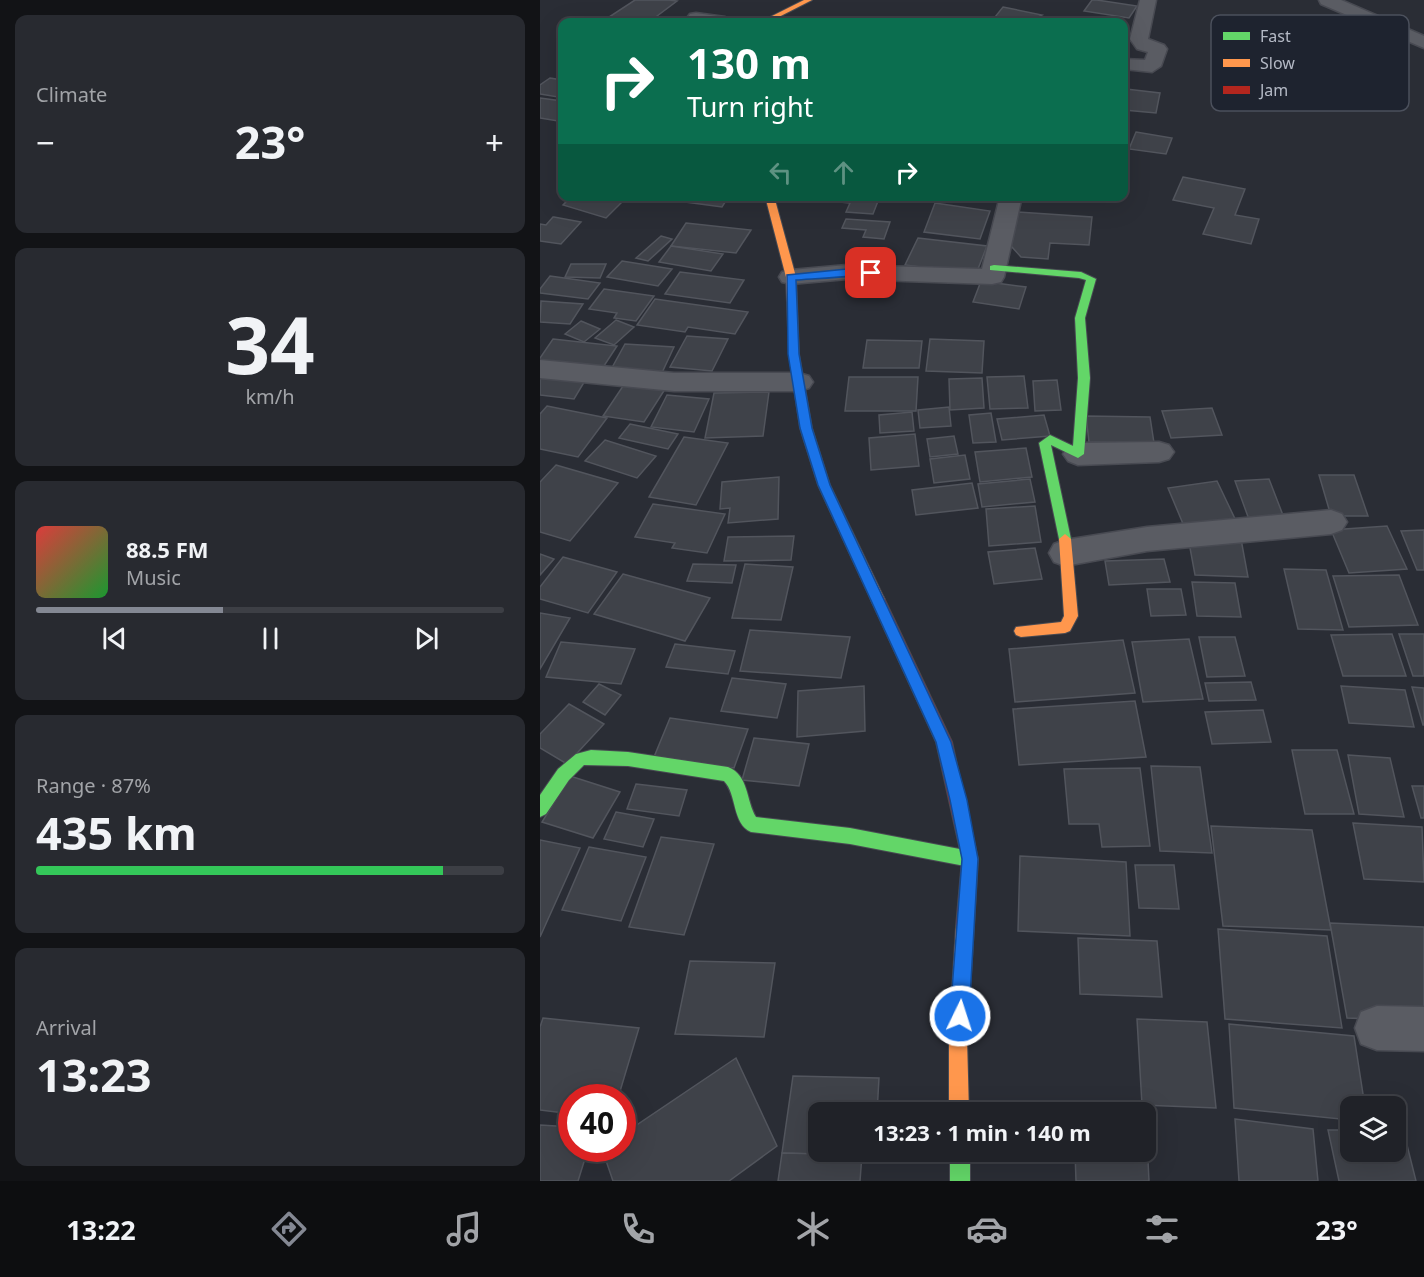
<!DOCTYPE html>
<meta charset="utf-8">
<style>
body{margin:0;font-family:"Noto Sans",sans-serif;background:#282a30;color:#f1f3f6;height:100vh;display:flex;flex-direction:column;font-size:22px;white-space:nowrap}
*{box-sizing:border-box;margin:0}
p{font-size:20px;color:#a2a4a8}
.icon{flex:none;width:33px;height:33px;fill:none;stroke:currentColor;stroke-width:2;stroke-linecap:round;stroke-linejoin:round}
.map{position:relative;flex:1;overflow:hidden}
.sheet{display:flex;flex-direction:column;gap:15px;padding:15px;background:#121316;width:540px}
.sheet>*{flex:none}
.banner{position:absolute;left:18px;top:18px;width:570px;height:183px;border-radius:12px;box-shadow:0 6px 24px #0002,0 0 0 2px #3d3f45;background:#0b6e4f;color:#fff;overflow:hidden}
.fabs{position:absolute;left:800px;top:1096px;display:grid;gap:12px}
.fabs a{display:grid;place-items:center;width:66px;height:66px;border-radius:12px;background:#202228;box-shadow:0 6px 24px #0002,0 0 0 2px #3d3f45;font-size:30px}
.speed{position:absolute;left:18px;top:1084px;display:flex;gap:12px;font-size:30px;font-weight:700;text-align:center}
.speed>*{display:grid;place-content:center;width:78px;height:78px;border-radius:50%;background:#202228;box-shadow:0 6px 24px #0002,0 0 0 2px #3d3f45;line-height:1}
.speed .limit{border:9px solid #d22;background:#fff;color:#111}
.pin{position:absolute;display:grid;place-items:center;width:51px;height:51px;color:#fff;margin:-26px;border-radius:12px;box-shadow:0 3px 9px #0006}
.me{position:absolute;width:66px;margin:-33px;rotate:4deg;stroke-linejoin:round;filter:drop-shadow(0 0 4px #0008)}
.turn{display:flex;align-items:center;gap:21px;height:126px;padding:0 30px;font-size:27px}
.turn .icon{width:78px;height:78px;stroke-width:2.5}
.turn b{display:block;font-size:42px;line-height:51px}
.lanes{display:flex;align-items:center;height:57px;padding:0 30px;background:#0003;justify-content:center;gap:30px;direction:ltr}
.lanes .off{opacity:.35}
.big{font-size:45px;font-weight:700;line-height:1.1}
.sheet .tile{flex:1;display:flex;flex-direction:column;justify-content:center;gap:9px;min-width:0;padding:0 21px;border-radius:12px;background:#282a30}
.sheet .dial{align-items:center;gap:0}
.dial b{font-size:78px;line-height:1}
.song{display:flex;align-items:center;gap:18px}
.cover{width:72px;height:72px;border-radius:9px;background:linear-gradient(135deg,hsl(0 70% 55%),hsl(130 70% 35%))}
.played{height:6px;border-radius:3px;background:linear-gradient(90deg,#848893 40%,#3d3f45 40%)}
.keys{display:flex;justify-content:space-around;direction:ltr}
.heat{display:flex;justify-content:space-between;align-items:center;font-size:33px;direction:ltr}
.charge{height:9px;border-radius:4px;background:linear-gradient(90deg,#34c759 87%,#3d3f45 0)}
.trip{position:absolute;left:268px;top:1102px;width:348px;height:60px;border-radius:12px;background:#202228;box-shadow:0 6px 24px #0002,0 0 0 2px #3d3f45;font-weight:700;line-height:60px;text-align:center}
.menu{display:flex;height:96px;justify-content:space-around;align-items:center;background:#0d0e10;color:#a2a4a8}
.menu .icon{width:42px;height:42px}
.menu .selected{color:#848893}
.menu b{font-size:27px;color:#f1f3f6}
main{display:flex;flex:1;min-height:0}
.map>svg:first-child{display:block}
.building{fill:#3f4249;stroke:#52555d;stroke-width:1.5}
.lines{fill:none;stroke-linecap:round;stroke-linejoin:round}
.street-casing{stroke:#484a52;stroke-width:3}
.fast-casing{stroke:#484a52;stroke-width:2}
.slow-casing{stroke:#484a52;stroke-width:2}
.jam-casing{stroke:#484a52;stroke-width:2}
.street{fill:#5a5c63;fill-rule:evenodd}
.fast{fill:#63d668;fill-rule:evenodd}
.slow{fill:#ff974d;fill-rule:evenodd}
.jam{fill:#b3261e;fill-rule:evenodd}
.route{fill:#1a73e8;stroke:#114b97;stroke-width:1.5}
.key{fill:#1e232f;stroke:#4b505c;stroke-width:1.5}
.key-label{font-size:16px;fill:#b4b9c5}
</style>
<main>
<section class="sheet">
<div class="tile"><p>Climate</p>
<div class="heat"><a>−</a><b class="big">23°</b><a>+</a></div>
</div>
<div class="tile dial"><b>34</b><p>km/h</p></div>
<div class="tile">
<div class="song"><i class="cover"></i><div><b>88.5 FM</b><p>Music</p></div></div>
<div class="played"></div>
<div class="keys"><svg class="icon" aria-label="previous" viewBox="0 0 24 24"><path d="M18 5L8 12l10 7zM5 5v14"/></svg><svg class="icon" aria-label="pause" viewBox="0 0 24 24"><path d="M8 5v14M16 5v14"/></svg><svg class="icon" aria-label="next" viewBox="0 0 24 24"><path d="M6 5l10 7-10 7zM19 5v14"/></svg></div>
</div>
<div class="tile"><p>Range · 87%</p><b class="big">435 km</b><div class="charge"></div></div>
<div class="tile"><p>Arrival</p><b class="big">13:23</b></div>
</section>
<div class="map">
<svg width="884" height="1181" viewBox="0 0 884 1181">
<rect width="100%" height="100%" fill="#2a2d35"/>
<g class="building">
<path d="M 95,0 L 129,0 L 137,1 L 109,22 L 69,17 Z"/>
<path d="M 552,0 L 557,0 L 597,6 L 589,18 L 544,11 Z"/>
<path d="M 463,7 L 502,15 L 489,22 L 451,22 Z"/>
<path d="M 10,78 L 22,80 L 22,92 L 18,97 L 0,94 L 0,85 Z"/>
<path d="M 586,89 L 620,93 L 616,113 L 584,110 Z"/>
<path d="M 0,98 L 22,101 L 22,117 L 18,121 L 0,118 Z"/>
<path d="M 596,132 L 632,138 L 626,154 L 589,149 Z"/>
<path d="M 643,177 L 705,189 L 695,215 L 719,219 L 711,244 L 663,234 L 674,208 L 633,200 Z"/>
<path d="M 32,196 L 88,196 L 66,218 L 23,205 Z"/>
<path d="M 100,196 L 189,196 L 182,207 Z"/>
<path d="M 292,196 L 340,196 L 333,214 L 306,212 L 310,203 L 290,201 Z"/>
<path d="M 395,203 L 450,211 L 440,239 L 384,232 Z"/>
<path d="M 478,212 L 552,217 L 549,245 L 510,243 L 508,259 L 481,257 L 471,246 Z"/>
<path d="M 13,217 L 14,217 L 41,222 L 21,244 L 0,241 L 0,224 L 6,225 Z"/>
<path d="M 306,219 L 350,222 L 344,239 L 323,237 L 326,230 L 302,228 Z"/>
<path d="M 146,223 L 211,230 L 196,253 L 131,246 Z"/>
<path d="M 121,236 L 132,239 L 108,261 L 96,258 Z"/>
<path d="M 378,238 L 447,246 L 436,274 L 365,265 Z"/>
<path d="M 131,246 L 183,254 L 171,271 L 119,262 Z"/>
<path d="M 82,261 L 132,269 L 118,286 L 67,277 Z"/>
<path d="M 31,264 L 66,264 L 60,278 L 25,277 Z"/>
<path d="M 140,272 L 204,280 L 190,303 L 125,294 Z"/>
<path d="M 10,276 L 60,283 L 48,299 L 0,293 L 0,289 Z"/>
<path d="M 441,281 L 486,287 L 479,309 L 433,302 Z"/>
<path d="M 64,289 L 114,296 L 96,321 L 74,318 L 77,313 L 49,309 Z"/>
<path d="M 115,299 L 208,312 L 195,334 L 148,327 L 145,332 L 97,325 Z"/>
<path d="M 1,301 L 43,304 L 30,324 L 0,322 Z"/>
<path d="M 76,320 L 94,327 L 74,345 L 55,338 Z"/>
<path d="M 41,321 L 60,329 L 44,342 L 25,334 Z"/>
<path d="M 147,336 L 188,339 L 172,371 L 130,367 Z"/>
<path d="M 13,339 L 77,346 L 60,372 L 0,365 L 0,358 Z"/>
<path d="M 390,339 L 444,341 L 442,373 L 386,371 Z"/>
<path d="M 327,340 L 382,341 L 379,368 L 323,368 Z"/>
<path d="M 85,344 L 134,347 L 120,377 L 69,373 Z"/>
<path d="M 0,374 L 46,379 L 34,399 L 0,395 Z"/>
<path d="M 484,376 L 488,408 L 450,409 L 447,377 Z"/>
<path d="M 309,377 L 378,377 L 376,411 L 305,411 Z"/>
<path d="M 442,378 L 444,408 L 410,410 L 409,379 Z"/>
<path d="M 87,380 L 127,386 L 104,422 L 63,416 Z"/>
<path d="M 517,380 L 521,410 L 495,411 L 493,381 Z"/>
<path d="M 229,392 L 223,436 L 165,438 L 174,393 Z"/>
<path d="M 127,395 L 169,399 L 154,432 L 111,427 Z"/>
<path d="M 7,406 L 67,418 L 38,457 L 0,449 L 0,414 Z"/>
<path d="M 409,407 L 411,426 L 380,428 L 378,410 Z"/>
<path d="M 672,408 L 682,435 L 631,438 L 622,411 Z"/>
<path d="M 372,412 L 374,431 L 340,433 L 339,415 Z"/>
<path d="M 451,413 L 456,442 L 433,443 L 429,415 Z"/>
<path d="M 504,415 L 510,436 L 462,440 L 457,419 Z"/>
<path d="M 546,416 L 610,417 L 614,443 L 549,442 Z"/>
<path d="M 90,424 L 138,434 L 128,449 L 79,438 Z"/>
<path d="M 375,434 L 379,466 L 331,470 L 329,438 Z"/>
<path d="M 414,436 L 418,454 L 390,457 L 387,439 Z"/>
<path d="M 144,437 L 188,443 L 156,505 L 109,497 Z"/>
<path d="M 65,440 L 116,456 L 97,478 L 45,461 Z"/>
<path d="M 486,448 L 492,477 L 440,482 L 435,452 Z"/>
<path d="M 425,455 L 430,479 L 394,483 L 390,459 Z"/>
<path d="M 16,465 L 78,483 L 30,541 L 0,532 L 0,482 Z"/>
<path d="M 779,475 L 814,475 L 828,516 L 791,516 Z"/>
<path d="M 239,477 L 238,519 L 188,523 L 190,508 L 180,509 L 182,482 Z"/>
<path d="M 490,479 L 495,502 L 442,507 L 438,484 Z"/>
<path d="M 729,479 L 746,523 L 711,525 L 695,481 Z"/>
<path d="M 677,481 L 697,523 L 646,531 L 628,488 Z"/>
<path d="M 432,483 L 438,508 L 376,515 L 372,490 Z"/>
<path d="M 113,504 L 185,514 L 167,553 L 132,548 L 135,543 L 95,537 Z"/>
<path d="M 495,506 L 501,542 L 449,546 L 446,509 Z"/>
<path d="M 847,526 L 867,569 L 809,573 L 791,530 Z"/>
<path d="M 884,530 L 884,570 L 877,570 L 861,531 Z"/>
<path d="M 254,536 L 251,560 L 184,561 L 188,537 Z"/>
<path d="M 648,537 L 701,539 L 708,577 L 655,575 Z"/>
<path d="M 495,548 L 502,579 L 454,584 L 448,552 Z"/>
<path d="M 0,554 L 14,559 L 0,575 Z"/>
<path d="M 23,557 L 77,572 L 48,613 L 0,599 L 0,587 Z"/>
<path d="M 624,559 L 630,582 L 569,585 L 565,561 Z"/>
<path d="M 153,564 L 196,565 L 192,583 L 147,581 Z"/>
<path d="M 205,564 L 253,567 L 241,620 L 192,618 Z"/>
<path d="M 744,569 L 786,570 L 803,630 L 758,629 Z"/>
<path d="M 83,574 L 170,598 L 145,641 L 54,614 Z"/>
<path d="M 859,575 L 878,625 L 809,627 L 793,576 Z"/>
<path d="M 652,582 L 695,583 L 701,617 L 657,616 Z"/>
<path d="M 607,589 L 641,589 L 646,615 L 611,616 Z"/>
<path d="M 0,613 L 30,618 L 0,669 Z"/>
<path d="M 210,630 L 310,637 L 301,678 L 200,671 Z"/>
<path d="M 852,634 L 866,676 L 803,676 L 791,635 Z"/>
<path d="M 859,634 L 884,634 L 884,676 L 873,676 Z"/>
<path d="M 659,637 L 695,637 L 705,676 L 667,677 Z"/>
<path d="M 649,639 L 663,699 L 603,702 L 592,642 Z"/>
<path d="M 583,640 L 595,693 L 475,702 L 469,649 Z"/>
<path d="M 21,642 L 95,649 L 81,684 L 6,677 Z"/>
<path d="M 135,644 L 195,651 L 188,674 L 126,667 Z"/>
<path d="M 192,678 L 246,684 L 237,718 L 181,711 Z"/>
<path d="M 711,682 L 716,700 L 669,701 L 665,683 Z"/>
<path d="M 59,684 L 81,695 L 65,715 L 43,702 Z"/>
<path d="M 324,686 L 325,731 L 257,737 L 258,691 Z"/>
<path d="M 801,686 L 865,690 L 874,727 L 809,723 Z"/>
<path d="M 872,687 L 884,688 L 884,725 L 883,725 Z"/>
<path d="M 595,701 L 606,757 L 479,765 L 473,709 Z"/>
<path d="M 29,704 L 64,724 L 27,764 L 0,748 L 0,734 Z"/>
<path d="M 723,710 L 731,742 L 672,744 L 665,712 Z"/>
<path d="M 130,718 L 208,729 L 194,768 L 114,757 Z"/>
<path d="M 214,738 L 269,744 L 259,786 L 202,780 Z"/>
<path d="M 752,750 L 797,750 L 814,814 L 765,814 Z"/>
<path d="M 808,755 L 850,758 L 864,817 L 819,814 Z"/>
<path d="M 611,766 L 660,767 L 672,853 L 620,851 Z"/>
<path d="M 600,768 L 610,846 L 562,847 L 559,824 L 529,824 L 524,769 Z"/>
<path d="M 30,776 L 80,792 L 53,838 L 2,822 Z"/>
<path d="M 96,784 L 147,790 L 139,816 L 87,809 Z"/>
<path d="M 872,786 L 884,786 L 884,818 L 881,818 Z"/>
<path d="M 76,812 L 114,819 L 103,847 L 64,839 Z"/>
<path d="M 813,823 L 882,827 L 884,882 L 824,879 Z"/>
<path d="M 671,826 L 772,830 L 791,930 L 683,926 Z"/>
<path d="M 121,837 L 174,844 L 144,935 L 89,927 Z"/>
<path d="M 0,840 L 40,848 L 0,937 Z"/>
<path d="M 49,847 L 106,857 L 81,921 L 22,910 Z"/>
<path d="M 480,856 L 586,862 L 590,936 L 478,931 Z"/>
<path d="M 595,865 L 634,865 L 639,909 L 599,908 Z"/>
<path d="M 790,923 L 884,927 L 884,1021 L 807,1018 Z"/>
<path d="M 678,929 L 787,936 L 802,1028 L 685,1019 Z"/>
<path d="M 538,938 L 617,941 L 622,997 L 540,994 Z"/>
<path d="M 150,961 L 235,963 L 224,1037 L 135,1034 Z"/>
<path d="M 3,1018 L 99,1028 L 78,1098 L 32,1098 L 32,1114 L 0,1110 L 0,1027 Z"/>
<path d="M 597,1019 L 667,1022 L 676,1108 L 602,1105 Z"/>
<path d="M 689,1024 L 814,1036 L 825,1107 L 810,1107 L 810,1120 L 694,1108 Z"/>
<path d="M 196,1058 L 237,1146 L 189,1181 L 73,1181 L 62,1149 L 82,1149 L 82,1135 Z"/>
<path d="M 253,1076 L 339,1078 L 337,1113 L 279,1113 L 279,1152 L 334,1152 L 334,1156 L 242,1153 Z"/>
<path d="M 695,1119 L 773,1129 L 778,1181 L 699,1181 Z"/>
<path d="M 606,1120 L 609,1181 L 536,1181 L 535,1152 L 606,1152 Z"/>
<path d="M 0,1125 L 32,1127 L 32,1149 L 48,1149 L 38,1181 L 0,1181 Z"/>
<path d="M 855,1129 L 863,1129 L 876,1181 L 799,1181 L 788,1130 L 810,1130 L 810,1152 L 855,1152 Z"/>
<path d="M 242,1153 L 322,1155 L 320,1181 L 238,1181 Z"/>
</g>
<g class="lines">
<g class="street-casing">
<g id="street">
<path d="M 600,0 L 616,0 L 608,39 L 624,45 L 627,49 L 621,66 L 612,72 L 584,69 L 584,59 L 605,60 L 608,52 L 597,49 L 590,39 Z"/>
<path d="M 779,0 L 801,0 L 884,36 L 884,48 L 781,4 Z"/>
<path d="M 156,13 L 185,17 L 194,22 L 150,22 L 147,18 L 150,14 Z"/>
<path d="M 460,196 L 482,196 L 464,277 L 461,282 L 452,284 L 307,279 L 251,284 L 242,282 L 239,277 L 242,272 L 251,270 L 307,265 L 442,269 Z"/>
<path d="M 0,360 L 134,373 L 259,373 L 269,376 L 273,382 L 269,388 L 259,391 L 134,391 L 0,378 Z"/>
<path d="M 619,442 L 629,445 L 634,452 L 629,459 L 619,462 L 538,465 L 528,461 L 523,454 L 528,447 L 538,443 Z"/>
<path d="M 791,510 L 802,514 L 807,522 L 802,530 L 791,534 L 607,551 L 525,566 L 514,562 L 509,553 L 514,544 L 525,540 L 607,527 Z"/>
<path d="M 837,1006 L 884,1007 L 884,1051 L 837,1050 L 821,1044 L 815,1028 L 821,1012 Z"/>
</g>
</g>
<g class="fast-casing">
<g id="fast">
<path d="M 454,265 L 541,272 L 556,279 L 545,318 L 550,378 L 544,454 L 538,458 L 511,445 L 531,539 L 525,544 L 519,539 L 499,443 L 510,435 L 533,446 L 538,378 L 535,318 L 546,280 L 539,278 L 450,270 L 450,266 Z"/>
<path d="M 51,750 L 88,752 L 188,767 C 209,775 206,801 216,817 L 310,828 L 430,851 L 436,853 L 438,859 L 436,865 L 430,867 L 310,844 L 211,832 C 192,824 197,794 184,781 L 88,766 L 44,765 L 29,780 L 6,814 L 0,817 L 0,795 L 18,769 L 36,754 Z"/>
<rect x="410" y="1152" width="20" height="29"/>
</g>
</g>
<g class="slow-casing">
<g id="slow">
<path d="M 264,0 L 272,0 L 229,22 L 220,22 Z"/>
<path d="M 225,196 L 234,196 L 256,277 L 259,354 L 272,428 L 290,485 L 345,600 L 343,604 L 333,604 L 331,600 L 278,485 L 260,428 L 249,354 L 246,277 Z"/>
<path d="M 525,534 L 531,539 L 538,616 L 530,631 L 525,633 L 481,637 L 476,635 L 474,631 L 476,627 L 521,622 L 524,616 L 519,539 Z"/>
<path d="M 425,918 L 431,921 L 434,927 L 427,1039 L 429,1113 L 409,1113 L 409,1039 L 416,927 L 419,921 Z"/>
</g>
</g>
<g class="jam-casing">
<path id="jam" d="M 338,594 L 343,596 L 345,600 L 412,742 L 438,859 L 434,927 L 431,933 L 425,936 L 419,933 L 416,927 L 422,859 L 396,742 L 331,600 L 333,596 Z"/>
</g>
<use href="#street" class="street"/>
<use href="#fast" class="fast"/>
<use href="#slow" class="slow"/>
<use href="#jam" class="jam"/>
</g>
<path class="route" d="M 307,269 L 331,270 L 336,273 C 331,276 268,279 256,280 L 259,354 L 272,428 L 290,485 L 411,742 L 427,800 L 438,859 L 429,1016 L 426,1023 L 420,1025 L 413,1023 L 410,1016 L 422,859 L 410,800 L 396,742 L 278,485 L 260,428 L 248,354 L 247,275 Z"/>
<rect x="671" y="15" width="198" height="96" rx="9" class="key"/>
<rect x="683" y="32" width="27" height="8" fill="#63d668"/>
<rect x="683" y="59" width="27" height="8" fill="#ff974d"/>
<rect x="683" y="86" width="27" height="8" fill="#b3261e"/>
<g class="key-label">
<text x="720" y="42">Fast</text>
<text x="720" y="69">Slow</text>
<text x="720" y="96">Jam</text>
</g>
</svg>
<div class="fabs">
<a><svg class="icon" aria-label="layers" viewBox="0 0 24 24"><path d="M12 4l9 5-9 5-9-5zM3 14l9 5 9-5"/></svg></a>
</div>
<div class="speed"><div class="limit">40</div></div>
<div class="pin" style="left:331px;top:273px;background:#d93025"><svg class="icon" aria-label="arrive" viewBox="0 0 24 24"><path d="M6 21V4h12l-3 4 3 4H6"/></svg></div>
<svg class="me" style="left:420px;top:1016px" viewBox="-20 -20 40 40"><circle r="17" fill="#1a73e8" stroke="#fff" stroke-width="3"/><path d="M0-11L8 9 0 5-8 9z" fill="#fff"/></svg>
<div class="trip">13:23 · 1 min · 140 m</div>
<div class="banner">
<div class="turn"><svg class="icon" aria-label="right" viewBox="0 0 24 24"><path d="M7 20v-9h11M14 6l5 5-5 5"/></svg><div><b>130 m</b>Turn right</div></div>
<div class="lanes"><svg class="icon off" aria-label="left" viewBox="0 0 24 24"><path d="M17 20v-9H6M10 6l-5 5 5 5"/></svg><svg class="icon off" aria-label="ahead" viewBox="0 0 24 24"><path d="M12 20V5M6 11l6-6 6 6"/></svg><svg class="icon" aria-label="right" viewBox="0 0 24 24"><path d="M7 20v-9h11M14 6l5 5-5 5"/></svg></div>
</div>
</div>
</main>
<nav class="menu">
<b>13:22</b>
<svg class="icon selected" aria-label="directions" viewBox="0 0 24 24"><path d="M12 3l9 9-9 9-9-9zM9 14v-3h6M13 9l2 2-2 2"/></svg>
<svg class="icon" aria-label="music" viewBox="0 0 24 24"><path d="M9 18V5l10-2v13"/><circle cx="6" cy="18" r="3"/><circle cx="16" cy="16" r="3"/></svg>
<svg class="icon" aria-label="phone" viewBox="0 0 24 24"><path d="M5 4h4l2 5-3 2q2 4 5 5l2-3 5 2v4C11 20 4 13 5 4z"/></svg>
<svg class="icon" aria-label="climate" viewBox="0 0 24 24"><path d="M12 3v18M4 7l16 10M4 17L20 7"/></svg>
<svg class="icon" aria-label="car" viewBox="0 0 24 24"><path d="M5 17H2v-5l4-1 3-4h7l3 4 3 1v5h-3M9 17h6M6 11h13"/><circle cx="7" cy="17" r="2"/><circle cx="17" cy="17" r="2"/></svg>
<svg class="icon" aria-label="filters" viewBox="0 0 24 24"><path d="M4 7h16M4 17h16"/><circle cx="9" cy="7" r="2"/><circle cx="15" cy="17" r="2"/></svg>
<b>23°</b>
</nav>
